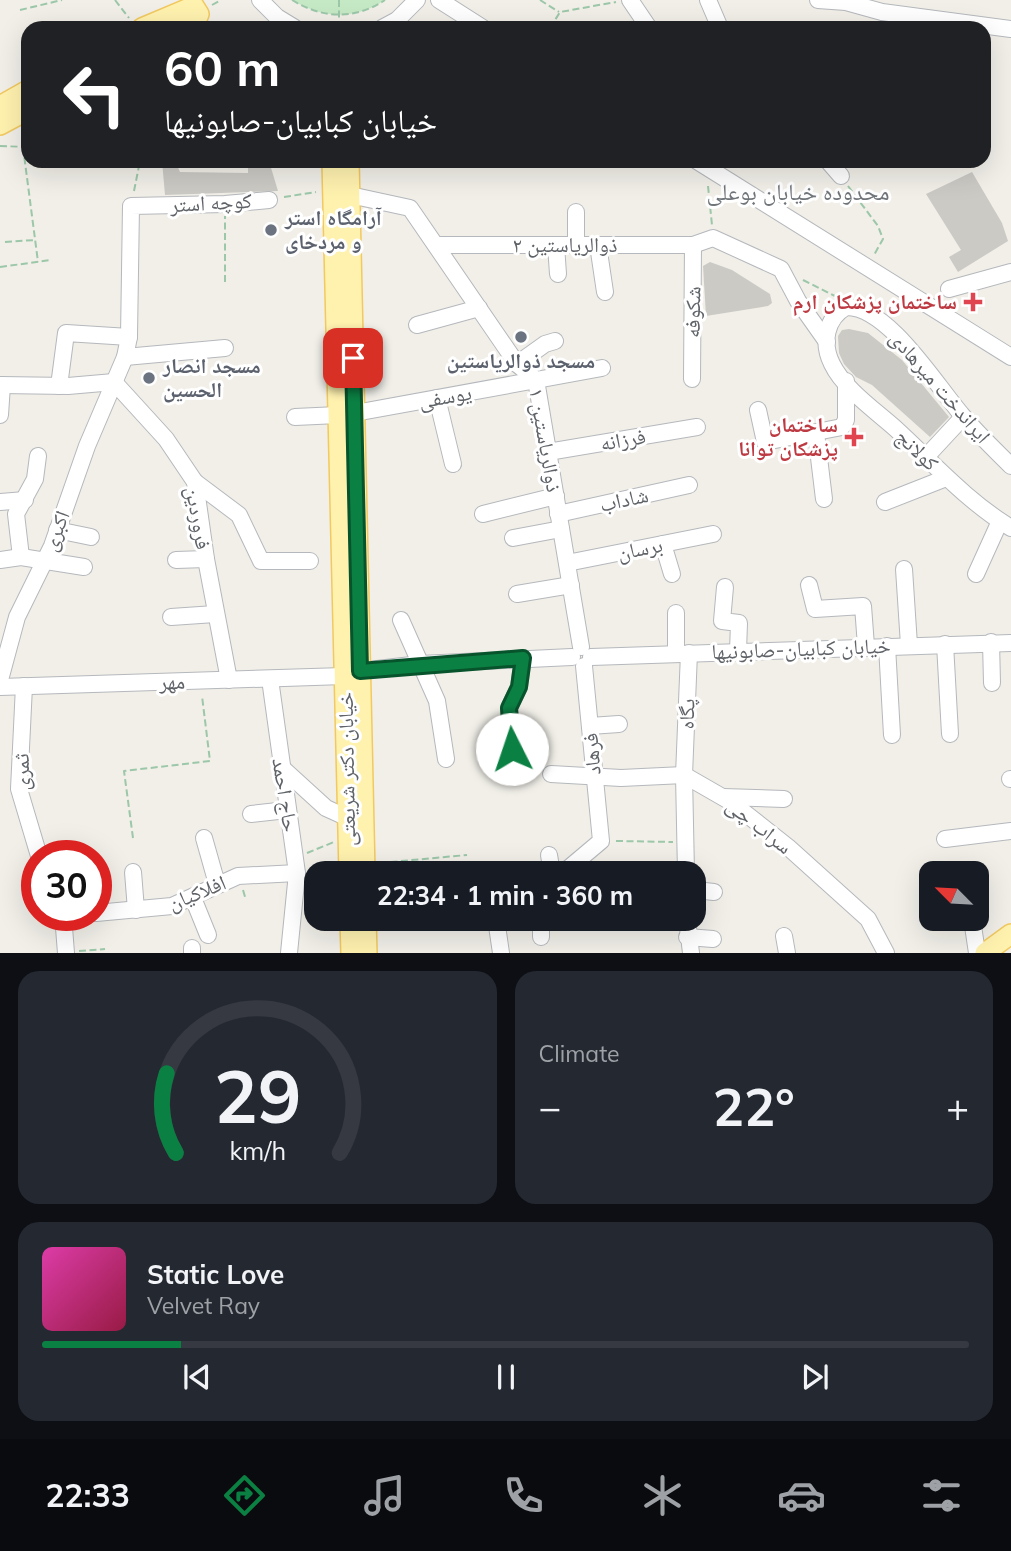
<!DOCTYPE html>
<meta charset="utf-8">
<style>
body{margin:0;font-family:Mulish,"Noto Naskh Arabic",sans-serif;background:#242831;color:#f1f3f6;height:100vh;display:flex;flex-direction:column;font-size:26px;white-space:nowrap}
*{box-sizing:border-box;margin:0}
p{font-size:23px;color:#9ea1a6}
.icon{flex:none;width:38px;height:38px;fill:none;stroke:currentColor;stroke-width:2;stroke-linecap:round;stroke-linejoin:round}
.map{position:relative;height:953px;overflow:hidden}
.drawer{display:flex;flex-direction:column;gap:18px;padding:18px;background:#0d0f14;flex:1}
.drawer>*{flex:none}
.top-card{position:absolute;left:21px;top:21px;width:970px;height:147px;border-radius:21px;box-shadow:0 7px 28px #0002;background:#202124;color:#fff;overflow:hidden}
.needle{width:46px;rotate:294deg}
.fabs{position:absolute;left:919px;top:861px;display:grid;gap:14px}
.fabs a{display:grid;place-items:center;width:70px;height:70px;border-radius:14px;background:#171b24;box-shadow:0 7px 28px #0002;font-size:35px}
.speed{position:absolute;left:21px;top:840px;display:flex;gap:14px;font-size:35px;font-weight:700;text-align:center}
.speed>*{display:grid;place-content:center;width:91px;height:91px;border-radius:50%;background:#171b24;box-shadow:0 7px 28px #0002;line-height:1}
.speed .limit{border:10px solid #d22;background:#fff;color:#111}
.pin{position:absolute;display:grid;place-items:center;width:60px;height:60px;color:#fff;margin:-30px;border-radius:14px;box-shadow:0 4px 10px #0006}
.me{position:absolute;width:77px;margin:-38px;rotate:356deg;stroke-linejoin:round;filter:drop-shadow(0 0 5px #0008)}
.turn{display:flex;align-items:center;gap:24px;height:147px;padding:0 28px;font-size:32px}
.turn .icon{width:91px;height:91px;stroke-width:2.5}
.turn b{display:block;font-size:49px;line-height:60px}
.big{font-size:52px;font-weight:700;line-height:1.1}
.drawer .widget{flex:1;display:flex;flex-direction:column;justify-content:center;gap:10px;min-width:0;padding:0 24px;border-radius:21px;background:#242831}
.drawer .dial{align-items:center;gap:0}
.dial svg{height:182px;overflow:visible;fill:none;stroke:#363941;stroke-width:7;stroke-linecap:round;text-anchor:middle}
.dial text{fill:#f1f3f6;stroke:none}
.song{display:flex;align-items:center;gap:21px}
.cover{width:84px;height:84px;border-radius:10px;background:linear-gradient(135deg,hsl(320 70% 55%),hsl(340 70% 35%))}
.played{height:7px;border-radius:4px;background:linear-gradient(90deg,#0b8043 15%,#363941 15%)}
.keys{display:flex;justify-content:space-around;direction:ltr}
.heat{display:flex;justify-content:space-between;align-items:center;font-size:38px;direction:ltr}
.drawer .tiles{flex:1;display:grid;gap:18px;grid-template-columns:1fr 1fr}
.widget:last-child{grid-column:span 2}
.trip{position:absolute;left:304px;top:861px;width:402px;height:70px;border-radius:21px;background:#171b24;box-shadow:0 7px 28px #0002;font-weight:700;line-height:70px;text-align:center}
.tab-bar{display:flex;height:112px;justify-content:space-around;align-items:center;background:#090b0e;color:#9ea1a6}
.tab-bar .icon{width:49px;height:49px}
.tab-bar .on{color:#0b8043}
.tab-bar b{font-size:32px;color:#f1f3f6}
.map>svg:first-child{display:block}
.green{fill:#c5e8c5}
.building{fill:#cccac5}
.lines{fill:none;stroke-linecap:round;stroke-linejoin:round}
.minor-casing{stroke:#b5b8bc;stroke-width:18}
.major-casing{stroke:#f2c960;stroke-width:22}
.path{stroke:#9cc7a9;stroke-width:2;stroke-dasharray:7 3.5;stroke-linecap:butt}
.minor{stroke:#fff;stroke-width:16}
.major{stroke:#fff2af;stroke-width:19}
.route-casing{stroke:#07532c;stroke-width:18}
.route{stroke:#0b8043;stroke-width:12}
.worship-dot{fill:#6b7280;stroke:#fff;stroke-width:2.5}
.health-dot{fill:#e0444e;stroke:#fff;stroke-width:2.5}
.labels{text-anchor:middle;stroke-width:6;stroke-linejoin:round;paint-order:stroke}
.street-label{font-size:21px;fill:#5f6368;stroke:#fff}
.worship-label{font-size:21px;font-weight:bold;fill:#5b616d;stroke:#fff;text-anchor:start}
.health-label{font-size:21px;font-weight:bold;fill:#be3a42;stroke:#fff;text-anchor:end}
.neighbourhood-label{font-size:23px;fill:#70757a;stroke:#fff}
</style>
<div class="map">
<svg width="1011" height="953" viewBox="0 0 1011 953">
<rect width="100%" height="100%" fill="#f1efe8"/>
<path class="green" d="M 292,0 L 385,0 C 355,20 323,19 292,0 Z"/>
<g class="building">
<path d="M 162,161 L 175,161 L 180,172 L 248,173 L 248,161 L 269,161 L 278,191 L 165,195 Z"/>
<path d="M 972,172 L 1002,223 L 1008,241 L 958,272 L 949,257 L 961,250 L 926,194 Z"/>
<path d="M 710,262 L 732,270 L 770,294 L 772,303 L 768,306 L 706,316 L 703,266 Z"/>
<path d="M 849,329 L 868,333 L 902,360 L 949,417 L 930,437 L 872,385 L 856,377 L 844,364 L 839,353 L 838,336 L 842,330 Z"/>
</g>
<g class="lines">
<g class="minor-casing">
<g id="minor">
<path d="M 260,0 L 277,17 L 295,28"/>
<path d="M 439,0 L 483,28"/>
<path d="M 630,0 L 649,28"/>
<path d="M 708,0 L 720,28"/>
<path d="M 818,0 L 846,2 L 882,12 L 1011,29"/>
<path d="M 382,28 L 397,20 L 417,0"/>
<path d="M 697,161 L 1011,357"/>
<path d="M 828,161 L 841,176"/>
<path d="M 350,195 L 410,208 L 517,364 L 536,380 L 581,647"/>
<path d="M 576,212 L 576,245"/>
<path d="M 436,245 L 693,245 L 713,238 L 781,269 L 798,301 L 827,342"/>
<path d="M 556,245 L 558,274"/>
<path d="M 598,245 L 605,292"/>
<path d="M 949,289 L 1011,272"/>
<path d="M 417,325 L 479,308"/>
<path d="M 125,357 L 225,348"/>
<path d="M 517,364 L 545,344 L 555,341"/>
<path d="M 692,379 L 693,245"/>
<path d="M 114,382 L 166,439 L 195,482 L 206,559 L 229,680"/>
<path d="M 0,385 L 68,386 L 114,382"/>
<path d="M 59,386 L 66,333 L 129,337"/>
<path d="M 437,398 L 453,464"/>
<path d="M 758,410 L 765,442 L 842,427 L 846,420 L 846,381"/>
<path d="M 355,413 L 602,368"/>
<path d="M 0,415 L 2,385"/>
<path d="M 295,417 L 338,415"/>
<path d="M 816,433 L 824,499"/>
<path d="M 548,452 L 697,427"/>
<path d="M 925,458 L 963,417"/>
<path d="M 1011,466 C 994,449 977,433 962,415 C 936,385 888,306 846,307 C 825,319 822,344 832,364 C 844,389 876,411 896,429 C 934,464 967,501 1011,528"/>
<path d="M 195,482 L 239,515 L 261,561 L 310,561"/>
<path d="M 0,502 L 25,500"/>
<path d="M 885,502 L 946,478"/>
<path d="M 483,514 L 556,496"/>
<path d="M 558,514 L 689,485"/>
<path d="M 57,530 L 91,537"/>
<path d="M 513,538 L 561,529"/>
<path d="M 663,544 L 672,574"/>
<path d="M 21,557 L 16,514 L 35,479 L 38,456"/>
<path d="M 0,560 L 21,557 L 84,567"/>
<path d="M 176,560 L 206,559"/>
<path d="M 567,563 L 713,534"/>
<path d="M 904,569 L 909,645"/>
<path d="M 976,574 L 1000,521"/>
<path d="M 809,585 L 815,609 L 863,606 L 866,646"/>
<path d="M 725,587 L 722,621 L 739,623 L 738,651"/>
<path d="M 517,594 L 571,585"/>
<path d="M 676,613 L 676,654"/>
<path d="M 171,617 L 215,614"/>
<path d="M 401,620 L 437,701 L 446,759"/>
<path d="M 991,642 L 992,683"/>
<path d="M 945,644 L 950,734"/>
<path d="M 887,646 L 892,735"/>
<path d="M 591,657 L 1011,643"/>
<path d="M 360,671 L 420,664 L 572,657"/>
<path d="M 270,679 L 297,873 L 289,953"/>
<path d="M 0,680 L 17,617 L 52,546 L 87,446 L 125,357 L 129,337 L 131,206 L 225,204 L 269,200"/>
<path d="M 24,686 L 19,789 L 39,856"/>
<path d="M 0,687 L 344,676"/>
<path d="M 590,726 L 619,724"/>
<path d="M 280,766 L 326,808 L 348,818"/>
<path d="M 514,774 L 509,708 L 519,687 L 523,658"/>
<path d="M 551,774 L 621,778 L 684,775 L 731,802 L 788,847 L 868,919 L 886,953"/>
<path d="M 1010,779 L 1011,779"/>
<path d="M 723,797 L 784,799"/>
<path d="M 251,814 L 287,810"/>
<path d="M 204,838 L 217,884"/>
<path d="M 945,839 L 1011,831"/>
<path d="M 549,855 L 552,873"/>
<path d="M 133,872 L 136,910"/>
<path d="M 563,873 L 601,841 L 584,666"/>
<path d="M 686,873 L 684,775 L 689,653"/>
<path d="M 695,890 L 714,892"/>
<path d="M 193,898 L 208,935"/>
<path d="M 96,913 L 172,906 L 238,876 L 297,873"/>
<path d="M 63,915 L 66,953"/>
<path d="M 496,919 L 501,953"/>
<path d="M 687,919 L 691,953"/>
<path d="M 972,919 L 977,953"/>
<path d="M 784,936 L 787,953"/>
<path d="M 541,937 L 541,919"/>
<path d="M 687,937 L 713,939"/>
<path d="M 192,948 L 192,953"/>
</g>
</g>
<g class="major-casing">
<g id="major">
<path d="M 142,28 L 194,6 L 199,14 L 197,19 L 182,28"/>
<path d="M 0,106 L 28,90"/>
<path d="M 0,125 L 28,110"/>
<path d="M 332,161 L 349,873"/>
<path d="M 349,161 L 365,873"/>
<path d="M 350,919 L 351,953"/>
<path d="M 366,919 L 367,953"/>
<path d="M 985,953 L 1011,934"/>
</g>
</g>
<g class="path">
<path d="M 115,0 L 129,18"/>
<path d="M 292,0 C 323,19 355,20 385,0"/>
<path d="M 339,0 L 339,28"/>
<path d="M 540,0 L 559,12"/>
<path d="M 212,5 L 221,0"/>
<path d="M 20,10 L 62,0"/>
<path d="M 550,28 L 560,12 L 616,2"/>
<path d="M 0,146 L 28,147"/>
<path d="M 23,147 L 38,262"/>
<path d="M 708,186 L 712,225"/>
<path d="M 848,186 L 878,226 L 883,239 L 874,255"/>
<path d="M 134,191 L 140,161"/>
<path d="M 284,197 L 316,192"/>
<path d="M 5,242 L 35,240"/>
<path d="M 0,267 L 51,260"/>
<path d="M 803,280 L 835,296"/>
<path d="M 225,282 L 225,216"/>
<path d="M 133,838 L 124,771 L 210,761 L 202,696"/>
<path d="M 616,841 L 673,842"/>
<path d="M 307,853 L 334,842"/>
<path d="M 380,863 L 467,855"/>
<path d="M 243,890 L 246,900"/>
<path d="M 79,951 L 105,949"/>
</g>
<use href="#minor" class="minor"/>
<use href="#major" class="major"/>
</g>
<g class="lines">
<g class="route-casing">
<path id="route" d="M 353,358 L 360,671 L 523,658 L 519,687 L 509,708 L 512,749"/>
</g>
<use href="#route" class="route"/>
</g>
<g class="worship-dot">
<circle cx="271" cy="230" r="7"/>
<circle cx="521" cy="337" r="7"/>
<circle cx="149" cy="378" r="7"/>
</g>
<g class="health-dot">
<path d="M969.5 291.5h7v7h7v7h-7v7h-7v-7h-7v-7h7z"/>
<path d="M850.5 426.5h7v7h7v7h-7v7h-7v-7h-7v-7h7z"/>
</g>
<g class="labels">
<g class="street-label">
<text transform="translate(211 203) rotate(-3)" y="7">کوچه استر</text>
<text x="565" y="252">ذوالریاستین ۲</text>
<text transform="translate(693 312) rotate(-89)" y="7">شکوفه</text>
<text transform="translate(940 387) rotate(49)" y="7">ایراندخت میرهادی</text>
<text transform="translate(445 397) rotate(-10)" y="7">یوسفی</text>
<text transform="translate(545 440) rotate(80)" y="7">ذوالریاستین ۱</text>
<text transform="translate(623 440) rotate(-10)" y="7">فرزانه</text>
<text transform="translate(917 450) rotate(44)" y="7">کولانج</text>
<text transform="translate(624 500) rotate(-12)" y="7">شاداب</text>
<text transform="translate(198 518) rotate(80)" y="7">فروردین</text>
<text transform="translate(56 531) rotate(-69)" y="7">اکبری</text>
<text transform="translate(640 549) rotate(-11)" y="7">برسان</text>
<text transform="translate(801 649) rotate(-2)" y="7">خیابان کبابیان-صابونیها</text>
<text transform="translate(172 682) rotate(-2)" y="7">مهر</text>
<text transform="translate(687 714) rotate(-88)" y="7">پگاه</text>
<text transform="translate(592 754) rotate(-95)" y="7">فرهاد</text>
<text transform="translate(347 769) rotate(-91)" y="7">خیابان دکتر شریعتی</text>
<text transform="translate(22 772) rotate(-91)" y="7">ثمری</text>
<text transform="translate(285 795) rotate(81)" y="7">حاج احمد</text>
<text transform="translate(759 826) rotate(38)" y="7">سراب چی</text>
<text transform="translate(197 893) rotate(-22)" y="7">افلاکیان</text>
</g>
<g class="worship-label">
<text x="285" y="225">آرامگاه استر<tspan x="285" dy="24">و مردخای</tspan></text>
<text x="521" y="368" text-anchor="middle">مسجد ذوالریاستین</text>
<text x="163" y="373">مسجد انصار<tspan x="163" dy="24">الحسین</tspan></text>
</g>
<g class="health-label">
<text x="957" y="309">ساختمان پزشکان ارم</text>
<text x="838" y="432">ساختمان<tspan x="838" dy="24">پزشکان توانا</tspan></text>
</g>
<g class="neighbourhood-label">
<text x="798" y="200">محدوده خیابان بوعلی</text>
</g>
</g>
</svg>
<div class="fabs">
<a><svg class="needle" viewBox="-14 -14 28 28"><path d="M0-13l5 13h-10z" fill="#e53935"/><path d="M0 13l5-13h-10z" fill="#9ea1a6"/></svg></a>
</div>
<div class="speed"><div class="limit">30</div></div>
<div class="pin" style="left:353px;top:358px;background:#d93025"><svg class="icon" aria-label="arrive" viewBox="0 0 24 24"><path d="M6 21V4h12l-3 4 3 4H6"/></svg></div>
<svg class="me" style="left:512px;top:749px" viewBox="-20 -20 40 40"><circle r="19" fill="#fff"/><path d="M0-13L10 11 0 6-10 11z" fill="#0b8043"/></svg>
<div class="trip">22:34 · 1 min · 360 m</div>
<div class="top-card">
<div class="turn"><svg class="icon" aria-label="left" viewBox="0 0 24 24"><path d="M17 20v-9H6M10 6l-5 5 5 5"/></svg><div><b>60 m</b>خیابان کبابیان-صابونیها</div></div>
</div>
</div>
<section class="drawer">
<div class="tiles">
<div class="widget dial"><svg viewBox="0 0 100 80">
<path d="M14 69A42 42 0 1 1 86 69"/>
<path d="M14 69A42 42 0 0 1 10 34" stroke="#0b8043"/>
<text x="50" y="56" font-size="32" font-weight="700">29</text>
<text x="50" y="72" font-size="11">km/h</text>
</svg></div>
<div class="widget"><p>Climate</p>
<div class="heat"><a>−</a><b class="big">22°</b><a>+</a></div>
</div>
<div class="widget">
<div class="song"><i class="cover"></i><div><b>Static Love</b><p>Velvet Ray</p></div></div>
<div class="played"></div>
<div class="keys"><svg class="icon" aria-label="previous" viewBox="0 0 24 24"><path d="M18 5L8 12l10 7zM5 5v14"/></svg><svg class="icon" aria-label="pause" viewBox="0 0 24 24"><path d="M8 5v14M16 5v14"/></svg><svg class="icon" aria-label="next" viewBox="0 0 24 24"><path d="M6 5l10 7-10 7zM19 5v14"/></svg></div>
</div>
</div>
</section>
<nav class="tab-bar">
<b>22:33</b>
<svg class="icon on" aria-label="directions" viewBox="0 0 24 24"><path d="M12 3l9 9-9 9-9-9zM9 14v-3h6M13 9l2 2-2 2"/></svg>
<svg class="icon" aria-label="music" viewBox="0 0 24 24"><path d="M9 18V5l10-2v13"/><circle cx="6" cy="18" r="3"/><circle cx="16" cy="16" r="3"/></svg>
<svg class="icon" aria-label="phone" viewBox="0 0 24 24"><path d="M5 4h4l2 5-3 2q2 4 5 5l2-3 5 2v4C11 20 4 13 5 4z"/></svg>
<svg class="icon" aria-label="climate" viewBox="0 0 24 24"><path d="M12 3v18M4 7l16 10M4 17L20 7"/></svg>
<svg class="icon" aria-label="car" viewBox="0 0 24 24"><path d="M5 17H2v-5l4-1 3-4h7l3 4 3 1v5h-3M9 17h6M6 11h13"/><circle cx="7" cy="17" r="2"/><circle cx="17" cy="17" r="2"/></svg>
<svg class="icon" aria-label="filters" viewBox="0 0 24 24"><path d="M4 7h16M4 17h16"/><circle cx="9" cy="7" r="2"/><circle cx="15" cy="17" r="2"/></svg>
</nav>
